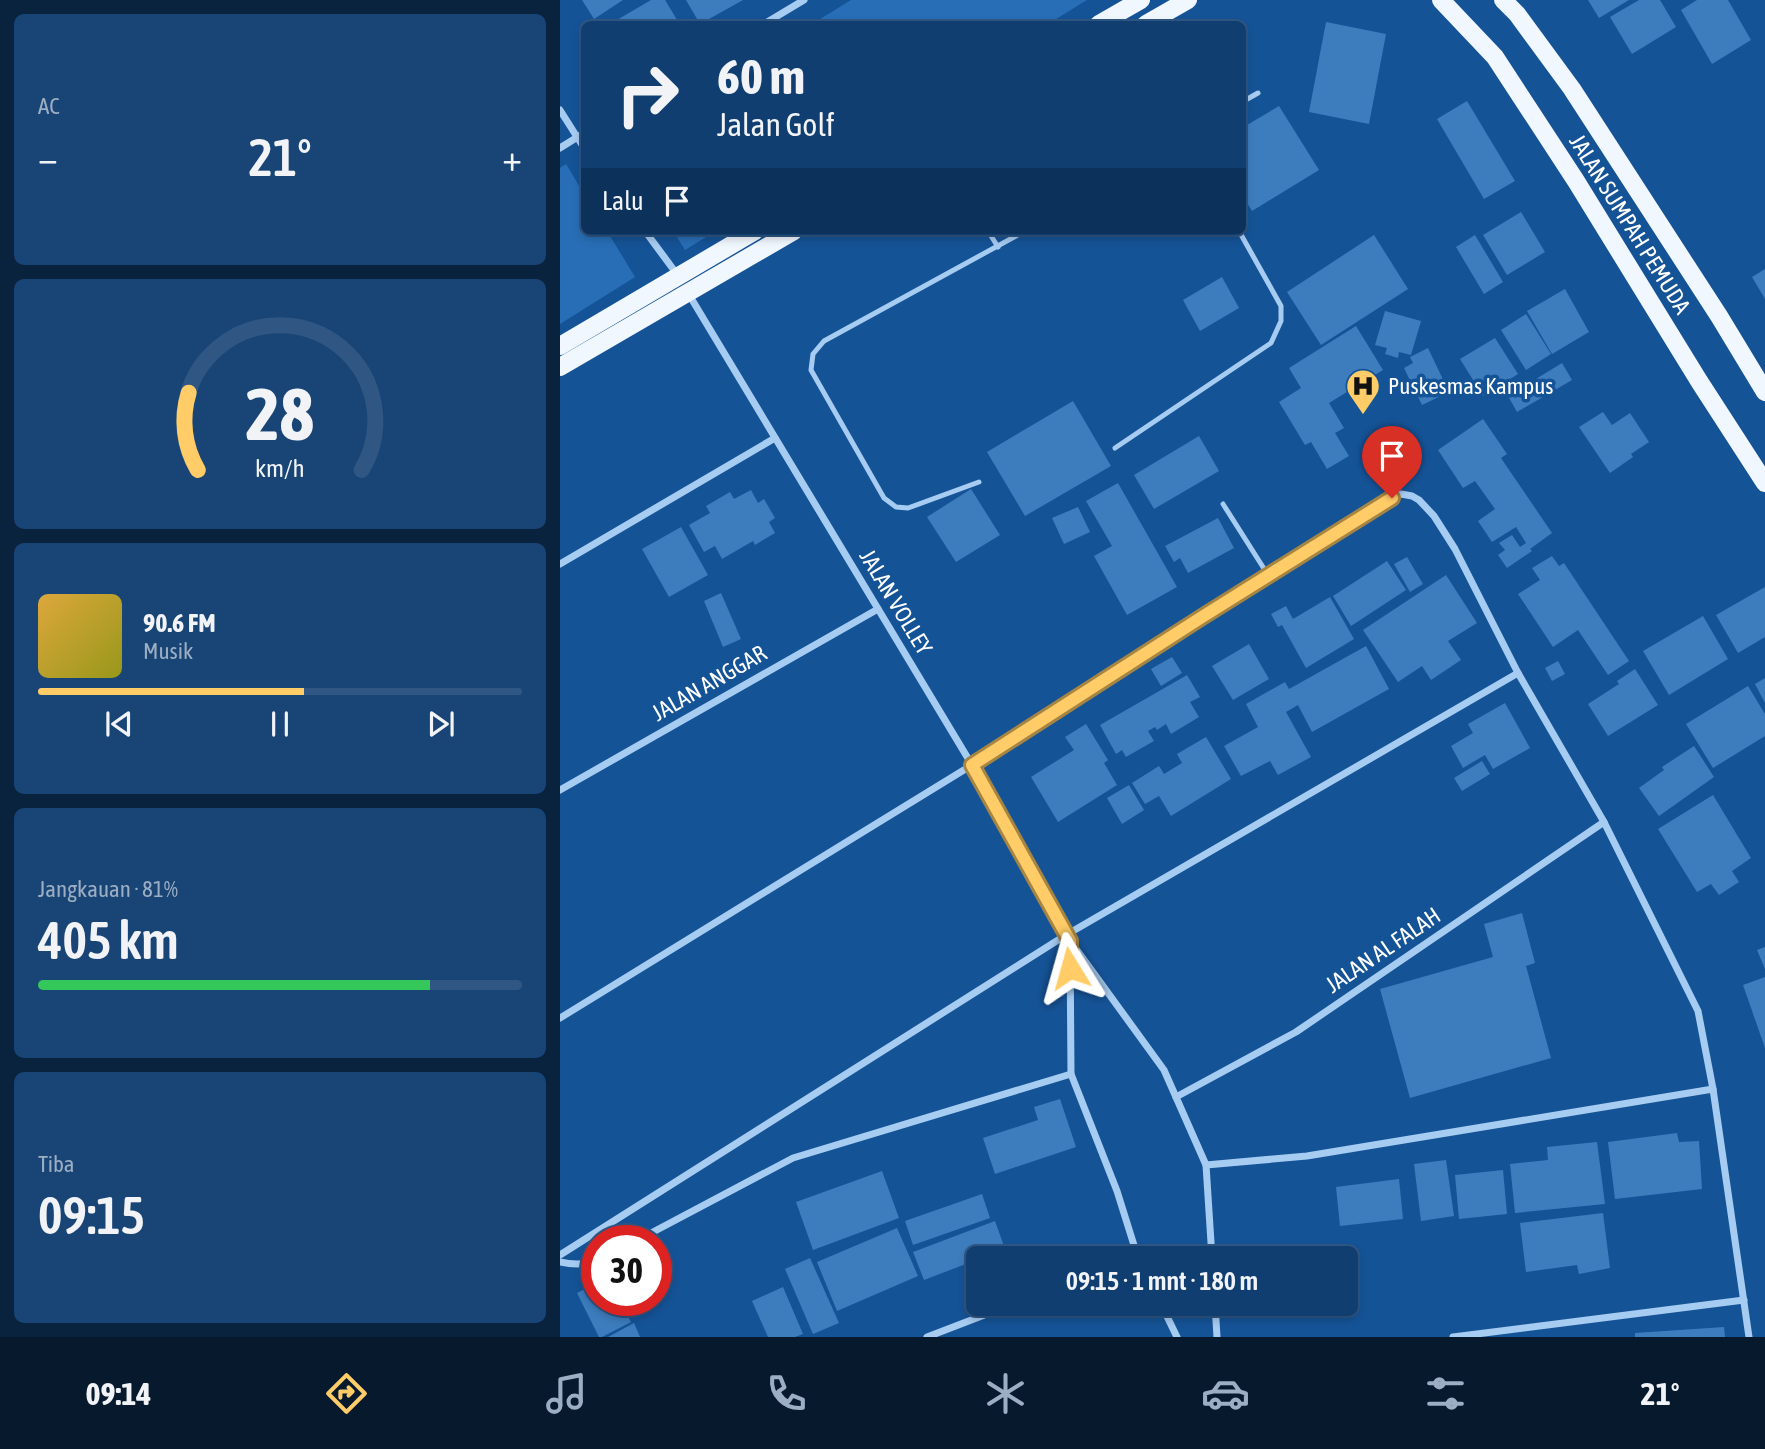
<!DOCTYPE html>
<html lang="id">
<meta charset="utf-8">
<style>
body{margin:0;font-family:"Asap Condensed",sans-serif;background:#194576;color:#f1f3f6;height:100vh;display:flex;flex-direction:column;font-size:26px;white-space:nowrap}
*{box-sizing:border-box;margin:0}
p{font-size:23px;color:#9caec3}
.icon{flex:none;width:38px;height:38px;fill:none;stroke:currentColor;stroke-width:2;stroke-linecap:round;stroke-linejoin:round}
.map{position:relative;flex:1;overflow:hidden}
.panel{display:flex;flex-direction:column;gap:14px;padding:14px;background:#09223e;width:560px}
.panel>*{flex:none}
.guide{position:absolute;left:21px;top:21px;width:665px;height:214px;border-radius:10px;box-shadow:0 4px 10px #0003,0 0 0 2px #305784;background:#103e71;color:#f1f3f6;overflow:hidden}
.speed{position:absolute;left:21px;top:1225px;display:flex;gap:14px;font-size:35px;font-weight:700;text-align:center}
.speed>*{display:grid;place-content:center;width:91px;height:91px;border-radius:50%;background:#103e71;box-shadow:0 4px 10px #0003,0 0 0 2px #305784;line-height:1}
.speed .limit{border:10px solid #d22;background:#fff;color:#111}
.pin{position:absolute;display:grid;place-items:center;width:60px;height:60px;color:#fff;margin:-72px -30px;border-radius:50% 50% 50% 0;rotate:-45deg;box-shadow:0 0 7px #0007}
.pin .icon{rotate:45deg}
.me{position:absolute;width:77px;margin:-38px;rotate:352deg;stroke-linejoin:round;filter:drop-shadow(0 0 5px #0008)}
.turn{display:flex;align-items:center;gap:24px;height:147px;padding:0 21px;font-size:32px}
.turn .icon{width:91px;height:91px;stroke-width:2.5}
.turn b{display:block;font-size:49px;line-height:60px}
.then{display:flex;align-items:center;height:66px;padding:0 21px;background:#0003;gap:14px;font-size:26px}
.big{font-size:52px;font-weight:600;line-height:1.1}
.panel .widget{flex:1;display:flex;flex-direction:column;justify-content:center;gap:10px;min-width:0;padding:0 24px;border-radius:10px;background:#194576}
.panel .dial{align-items:center;gap:0}
.dial svg{height:182px;overflow:visible;fill:none;stroke:#305784;stroke-width:7;stroke-linecap:round;text-anchor:middle}
.dial text{fill:#f1f3f6;stroke:none}
.song{display:flex;align-items:center;gap:21px}
.cover{width:84px;height:84px;border-radius:10px;background:linear-gradient(135deg,hsl(40 70% 55%),hsl(60 70% 35%))}
.played{height:7px;border-radius:4px;background:linear-gradient(90deg,#ffcc67 55%,#305784 55%)}
.keys{display:flex;justify-content:space-around;direction:ltr}
.heat{display:flex;justify-content:space-between;align-items:center;font-size:38px;direction:ltr}
.charge{height:10px;border-radius:5px;background:linear-gradient(90deg,#34c759 81%,#305784 0)}
.trip{position:absolute;left:406px;top:1246px;width:392px;height:70px;border-radius:10px;background:#103e71;box-shadow:0 4px 10px #0003,0 0 0 2px #305784;font-weight:600;line-height:70px;text-align:center}
.dock{display:flex;height:112px;justify-content:space-around;align-items:center;background:#06192d;color:#9caec3}
.dock .icon{width:49px;height:49px}
.dock .selected{color:#ffcc67}
.dock b{font-size:32px;color:#f1f3f6}
main{display:flex;flex:1;min-height:0}
.map>svg:first-child{display:block}
.green{fill:#286eb6}
.building{fill:#3d7dbe}
.lines{fill:none;stroke-linecap:round;stroke-linejoin:round}
.lane{stroke:#a7ccf2;stroke-width:5}
.street{stroke:#a7ccf2;stroke-width:7}
.primary{stroke:#f1f7ff;stroke-width:18}
.route-casing{stroke:#a68543;stroke-width:18}
.route{stroke:#ffcc67;stroke-width:12}
.labels{text-anchor:middle;stroke-width:7;stroke-linejoin:round;paint-order:stroke}
.street-label{font-size:23px;fill:#fff;stroke:#155397}
.poi-label{font-size:23px;fill:#fff;stroke:#155397;text-anchor:start}
</style>
<main>
<section class="panel">
<div class="widget"><p>AC</p>
<div class="heat"><a>−</a><b class="big">21°</b><a>+</a></div>
</div>
<div class="widget dial"><svg viewBox="0 0 100 80">
<path d="M14 69A42 42 0 1 1 86 69"/>
<path d="M14 69A42 42 0 0 1 10 35" stroke="#ffcc67"/>
<text x="50" y="56" font-size="32" font-weight="700">28</text>
<text x="50" y="72" font-size="11">km/h</text>
</svg></div>
<div class="widget">
<div class="song"><i class="cover"></i><div><b>90.6 FM</b><p>Musik</p></div></div>
<div class="played"></div>
<div class="keys"><svg class="icon" aria-label="previous" viewBox="0 0 24 24"><path d="M18 5L8 12l10 7zM5 5v14"/></svg><svg class="icon" aria-label="pause" viewBox="0 0 24 24"><path d="M8 5v14M16 5v14"/></svg><svg class="icon" aria-label="next" viewBox="0 0 24 24"><path d="M6 5l10 7-10 7zM19 5v14"/></svg></div>
</div>
<div class="widget"><p>Jangkauan · 81%</p><b class="big">405 km</b><div class="charge"></div></div>
<div class="widget"><p>Tiba</p><b class="big">09:15</b></div>
</section>
<div class="map">
<svg width="1205" height="1337" viewBox="0 0 1205 1337">
<rect width="100%" height="100%" fill="#155397"/>
<g class="green">
<path d="M 291,0 L 527,0 L 488,24 L 252,24 Z"/>
<path d="M 6,164 L 24,194 L 24,231 L 47,231 L 75,277 L 0,324 L 0,168 Z"/>
<path d="M 113,231 L 156,231 L 125,250 Z"/>
</g>
<g class="building">
<path d="M 22,0 L 63,0 L 34,19 Z"/>
<path d="M 91,0 L 105,0 L 119,23 L 125,20 L 127,24 L 50,24 Z"/>
<path d="M 126,0 L 183,0 L 140,24 Z"/>
<path d="M 1028,0 L 1069,0 L 1039,18 Z"/>
<path d="M 1079,0 L 1100,0 L 1116,27 L 1072,54 L 1050,17 Z"/>
<path d="M 1137,0 L 1168,0 L 1191,40 L 1152,64 L 1121,10 Z"/>
<path d="M 766,22 L 826,34 L 809,124 L 749,112 Z"/>
<path d="M 907,101 L 955,181 L 924,199 L 877,119 Z"/>
<path d="M 719,106 L 759,170 L 692,211 L 682,195 L 682,128 Z"/>
<path d="M 961,212 L 985,252 L 947,275 L 923,235 Z"/>
<path d="M 814,235 L 848,289 L 761,345 L 727,292 Z"/>
<path d="M 915,235 L 943,282 L 924,294 L 896,247 Z"/>
<path d="M 1205,269 L 1205,299 L 1192,277 Z"/>
<path d="M 662,277 L 679,308 L 640,331 L 623,300 Z"/>
<path d="M 1005,289 L 1029,332 L 992,354 L 967,311 Z"/>
<path d="M 825,311 L 861,321 L 851,355 L 839,352 L 838,358 L 825,354 L 827,348 L 815,345 Z"/>
<path d="M 966,314 L 991,354 L 966,370 L 941,330 Z"/>
<path d="M 796,326 L 823,370 L 769,403 L 784,428 L 775,433 L 789,456 L 767,469 L 751,442 L 745,445 L 719,402 L 741,388 L 729,368 Z"/>
<path d="M 935,338 L 958,374 L 923,396 L 900,359 Z"/>
<path d="M 868,348 L 889,392 L 862,405 L 844,368 L 853,363 L 850,357 Z"/>
<path d="M 1002,363 L 1012,380 L 957,412 L 948,396 Z"/>
<path d="M 513,401 L 551,466 L 465,516 L 427,452 Z"/>
<path d="M 1043,412 L 1052,425 L 1070,413 L 1089,442 L 1071,454 L 1073,457 L 1050,473 L 1019,427 Z"/>
<path d="M 923,419 L 947,454 L 941,458 L 943,461 L 992,533 L 970,549 L 972,551 L 947,568 L 938,555 L 945,550 L 939,543 L 952,535 L 960,547 L 966,543 L 956,527 L 932,542 L 918,521 L 935,509 L 915,481 L 903,488 L 878,450 Z"/>
<path d="M 639,436 L 659,471 L 594,509 L 574,475 Z"/>
<path d="M 558,483 L 617,587 L 567,615 L 534,556 L 552,546 L 526,501 Z"/>
<path d="M 411,489 L 440,535 L 396,562 L 367,517 Z"/>
<path d="M 191,490 L 198,503 L 204,499 L 215,518 L 209,522 L 215,533 L 195,545 L 193,541 L 162,559 L 155,546 L 144,552 L 129,525 L 150,513 L 146,506 L 170,492 L 174,499 Z"/>
<path d="M 518,507 L 530,532 L 504,544 L 492,518 Z"/>
<path d="M 658,518 L 674,548 L 628,573 L 620,558 L 614,562 L 605,546 Z"/>
<path d="M 121,527 L 148,575 L 109,597 L 82,549 Z"/>
<path d="M 992,556 L 999,566 L 1004,563 L 1069,661 L 1048,675 L 1018,630 L 993,647 L 958,594 L 980,580 L 972,568 Z"/>
<path d="M 847,557 L 863,584 L 850,592 L 834,564 Z"/>
<path d="M 827,561 L 846,590 L 791,626 L 773,596 Z"/>
<path d="M 886,575 L 917,623 L 888,641 L 901,660 L 871,680 L 862,666 L 838,682 L 803,630 Z"/>
<path d="M 1205,587 L 1205,637 L 1178,653 L 1156,615 Z"/>
<path d="M 161,593 L 181,639 L 163,647 L 144,601 Z"/>
<path d="M 770,597 L 794,639 L 746,668 L 722,625 L 718,627 L 711,614 L 726,606 L 733,619 Z"/>
<path d="M 1143,616 L 1168,659 L 1109,695 L 1083,651 Z"/>
<path d="M 689,644 L 709,679 L 673,700 L 652,666 Z"/>
<path d="M 806,646 L 829,689 L 752,732 L 738,705 L 726,712 L 751,757 L 718,775 L 710,761 L 681,776 L 664,746 L 698,727 L 686,704 L 725,682 L 729,689 Z"/>
<path d="M 612,657 L 622,673 L 601,686 L 591,669 Z"/>
<path d="M 998,661 L 1005,674 L 992,681 L 985,668 Z"/>
<path d="M 1075,669 L 1098,705 L 1048,736 L 1028,704 L 1059,684 L 1057,681 Z"/>
<path d="M 627,675 L 640,697 L 630,702 L 639,717 L 611,734 L 606,724 L 597,730 L 595,727 L 588,731 L 594,741 L 566,757 L 562,750 L 556,754 L 540,725 Z"/>
<path d="M 1205,678 L 1205,703 L 1195,684 Z"/>
<path d="M 1188,686 L 1205,714 L 1205,736 L 1153,768 L 1126,724 Z"/>
<path d="M 945,703 L 970,748 L 933,769 L 925,755 L 903,768 L 891,746 L 913,733 L 908,724 Z"/>
<path d="M 526,724 L 548,760 L 544,763 L 557,785 L 498,822 L 471,777 L 514,750 L 505,737 Z"/>
<path d="M 646,737 L 671,779 L 611,816 L 599,796 L 585,804 L 572,783 L 599,766 L 604,774 L 622,763 L 617,754 Z"/>
<path d="M 1134,746 L 1154,777 L 1099,816 L 1079,788 L 1104,770 L 1102,767 Z"/>
<path d="M 922,761 L 930,774 L 902,791 L 894,778 Z"/>
<path d="M 569,785 L 584,810 L 562,824 L 547,798 Z"/>
<path d="M 1153,795 L 1191,858 L 1172,871 L 1179,882 L 1159,895 L 1151,884 L 1137,892 L 1098,829 Z"/>
<path d="M 962,913 L 975,963 L 966,966 L 991,1058 L 850,1098 L 820,989 L 933,957 L 924,924 Z"/>
<path d="M 1205,947 L 1205,969 L 1197,950 Z"/>
<path d="M 1205,977 L 1205,1048 L 1183,985 Z"/>
<path d="M 500,1099 L 516,1147 L 435,1174 L 423,1138 L 478,1120 L 474,1107 Z"/>
<path d="M 1117,1133 L 1119,1142 L 1139,1141 L 1142,1189 L 1055,1199 L 1048,1142 Z"/>
<path d="M 1037,1142 L 1045,1204 L 955,1213 L 950,1164 L 988,1160 L 987,1147 Z"/>
<path d="M 886,1160 L 894,1216 L 861,1221 L 854,1164 Z"/>
<path d="M 943,1170 L 947,1214 L 899,1219 L 895,1175 Z"/>
<path d="M 322,1171 L 339,1218 L 253,1250 L 236,1202 Z"/>
<path d="M 839,1179 L 843,1219 L 780,1226 L 776,1187 Z"/>
<path d="M 422,1194 L 430,1218 L 353,1245 L 345,1221 Z"/>
<path d="M 1043,1213 L 1050,1268 L 1019,1274 L 1017,1265 L 966,1272 L 960,1223 Z"/>
<path d="M 435,1221 L 445,1249 L 364,1280 L 353,1252 Z"/>
<path d="M 337,1228 L 358,1276 L 277,1311 L 257,1262 Z"/>
<path d="M 250,1258 L 279,1323 L 253,1334 L 225,1269 Z"/>
<path d="M 37,1283 L 37,1300 L 59,1300 L 71,1322 L 42,1337 L 39,1337 L 17,1293 Z"/>
<path d="M 223,1287 L 243,1334 L 235,1337 L 208,1337 L 192,1301 Z"/>
<path d="M 74,1323 L 80,1337 L 48,1337 Z"/>
<path d="M 1164,1327 L 1165,1337 L 1075,1337 L 1075,1333 Z"/>
</g>
<g class="lines">
<g class="lane">
<path d="M 682,102 L 698,93"/>
<path d="M 428,231 L 438,247"/>
<path d="M 555,448 L 711,343 L 721,321 L 721,306 L 679,231"/>
<path d="M 419,482 L 348,508 L 336,507 L 324,498 L 251,370 L 253,354 L 264,341 L 465,231"/>
<path d="M 663,504 L 708,575"/>
</g>
<g class="street">
<path d="M 204,24 L 244,0"/>
<path d="M 0,110 L 24,148"/>
<path d="M 0,148 L 24,133"/>
<path d="M 85,231 L 119,277"/>
<path d="M 128,293 L 412,765 L 506,935 L 604,1070 L 646,1165 L 652,1258"/>
<path d="M 0,564 L 215,438"/>
<path d="M 0,790 L 318,609"/>
<path d="M 510,942 L 511,1074 L 557,1191 L 578,1258"/>
<path d="M 0,1018 L 412,765 L 641,617 L 832,498 L 841,494 L 852,496 L 859,500 L 874,516 L 895,549 L 958,673 L 1044,822 L 1138,1011 L 1153,1089"/>
<path d="M 616,1097 L 736,1032 L 1044,822"/>
<path d="M 646,1165 L 747,1156 L 1153,1089 L 1189,1337"/>
<path d="M 76,1241 L 233,1158 L 511,1074"/>
<path d="M 0,1255 L 506,935 L 958,673"/>
<path d="M 0,1262 C 13,1265 24,1265 37,1261"/>
<path d="M 601,1304 L 617,1337"/>
<path d="M 655,1304 L 657,1337"/>
<path d="M 367,1337 L 453,1304"/>
<path d="M 893,1337 L 1184,1300"/>
</g>
<g class="primary">
<path d="M 881,0 L 935,57 L 1016,181 L 1139,381 L 1205,483"/>
<path d="M 943,0 L 957,14 L 1012,89 L 1159,316 L 1205,392"/>
<path d="M 539,24 L 581,0"/>
<path d="M 586,24 L 628,0"/>
<path d="M 0,346 L 195,231"/>
<path d="M 0,367 L 234,231"/>
</g>
</g>
<g class="lines">
<g class="route-casing">
<path id="route" d="M 510,968 L 510,941 L 412,765 L 642,617 L 832,498"/>
</g>
<use href="#route" class="route"/>
</g>
<defs>
<g id="hospital-pin" transform="scale(1.75)"><path d="M0 17L-7.5 6A9.5 9.5 0 1 1 7.5 6Z" fill="#ffcc67" stroke="#155397"/><path d="M-5-5h3v3.5h4V-5h3V5h-3V1.5h-4V5h-3Z" fill="#111"/></g>
</defs>
<g fill-rule="evenodd">
<use href="#hospital-pin" x="803" y="386"/>
</g>
<g class="labels">
<g class="street-label">
<text transform="translate(1070 224) rotate(58)" y="8">JALAN SUMPAH PEMUDA</text>
<text transform="translate(336 602) rotate(59)" y="8">JALAN VOLLEY</text>
<text transform="translate(149 683) rotate(-30)" y="8">JALAN ANGGAR</text>
<text transform="translate(823 950) rotate(-34)" y="8">JALAN AL FALAH</text>
</g>
<g class="poi-label">
<text x="828" y="394">Puskesmas Kampus</text>
</g>
</g>
</svg>
<div class="speed"><div class="limit">30</div></div>
<div class="pin" style="left:832px;top:498px;background:#d93025"><svg class="icon" aria-label="arrive" viewBox="0 0 24 24"><path d="M6 21V4h12l-3 4 3 4H6"/></svg></div>
<svg class="me" style="left:510px;top:968px" viewBox="-20 -20 40 40"><path d="M0-17L14 15 0 8-14 15z" fill="#ffcc67" stroke="#fff" stroke-width="4"/></svg>
<div class="trip">09:15 · 1 mnt · 180 m</div>
<div class="guide">
<div class="turn"><svg class="icon" aria-label="right" viewBox="0 0 24 24"><path d="M7 20v-9h11M14 6l5 5-5 5"/></svg><div><b>60 m</b>Jalan Golf</div></div>
<div class="then">Lalu<svg class="icon" aria-label="arrive" viewBox="0 0 24 24"><path d="M6 21V4h12l-3 4 3 4H6"/></svg></div>
</div>
</div>
</main>
<nav class="dock">
<b>09:14</b>
<svg class="icon selected" aria-label="directions" viewBox="0 0 24 24"><path d="M12 3l9 9-9 9-9-9zM9 14v-3h6M13 9l2 2-2 2"/></svg>
<svg class="icon" aria-label="music" viewBox="0 0 24 24"><path d="M9 18V5l10-2v13"/><circle cx="6" cy="18" r="3"/><circle cx="16" cy="16" r="3"/></svg>
<svg class="icon" aria-label="phone" viewBox="0 0 24 24"><path d="M5 4h4l2 5-3 2q2 4 5 5l2-3 5 2v4C11 20 4 13 5 4z"/></svg>
<svg class="icon" aria-label="climate" viewBox="0 0 24 24"><path d="M12 3v18M4 7l16 10M4 17L20 7"/></svg>
<svg class="icon" aria-label="car" viewBox="0 0 24 24"><path d="M5 17H2v-5l4-1 3-4h7l3 4 3 1v5h-3M9 17h6M6 11h13"/><circle cx="7" cy="17" r="2"/><circle cx="17" cy="17" r="2"/></svg>
<svg class="icon" aria-label="filters" viewBox="0 0 24 24"><path d="M4 7h16M4 17h16"/><circle cx="9" cy="7" r="2"/><circle cx="15" cy="17" r="2"/></svg>
<b>21°</b>
</nav>
